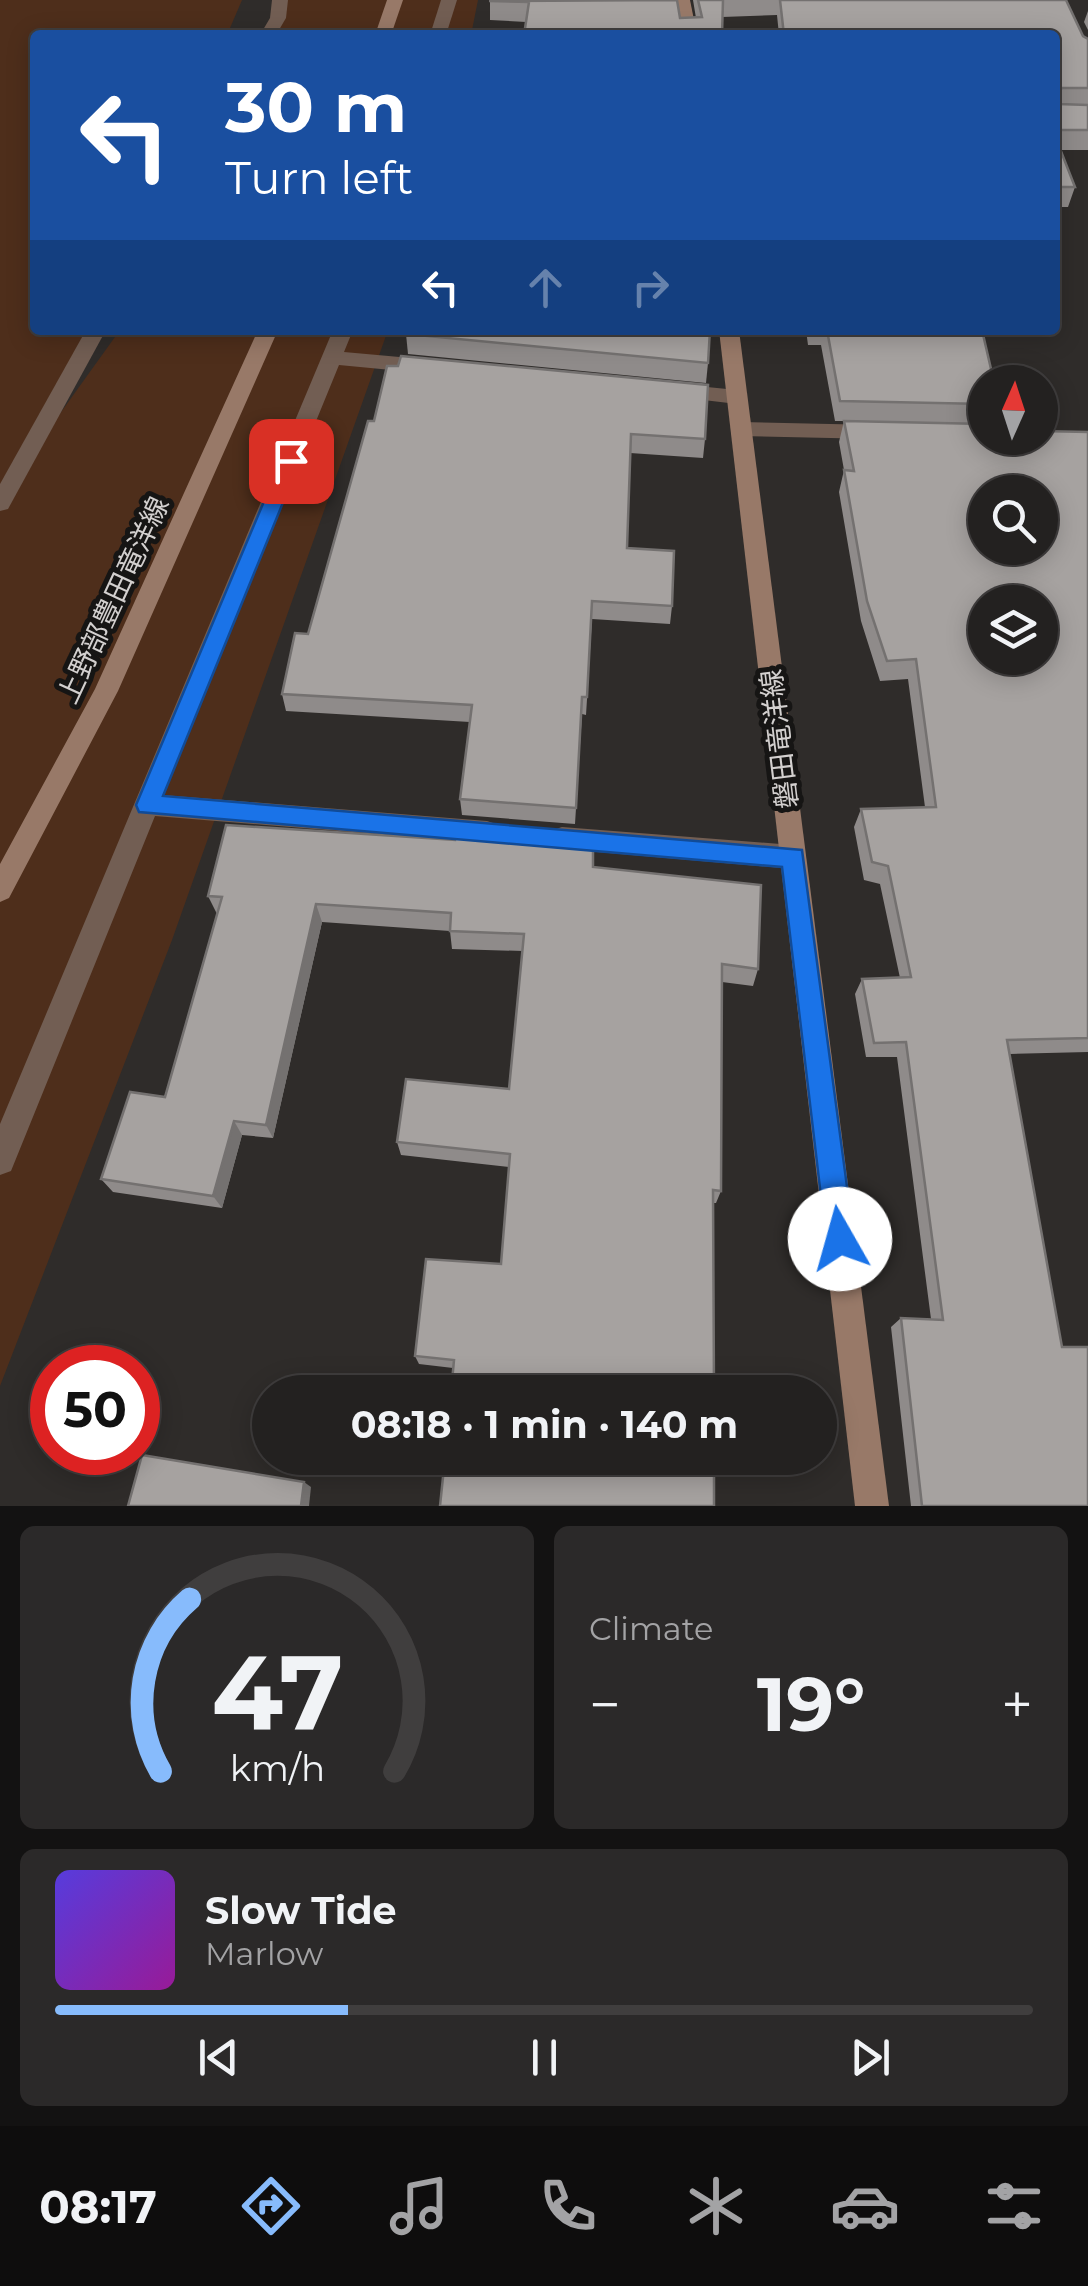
<!DOCTYPE html>
<meta charset="utf-8">
<style>
body{margin:0;font-family:Montserrat,"Noto Sans JP",sans-serif;background:#2b2929;color:#f1f3f6;height:100vh;display:flex;flex-direction:column;font-size:38px;white-space:nowrap}
*{box-sizing:border-box;margin:0}
p{font-size:32px;color:#a3a3a5}
.icon{flex:none;width:55px;height:55px;fill:none;stroke:currentColor;stroke-width:2;stroke-linecap:round;stroke-linejoin:round}
.map{position:relative;height:1506px;overflow:hidden}
.panel{display:flex;flex-direction:column;gap:20px;padding:20px;background:#131212;flex:1}
.panel>*{flex:none}
.guide{position:absolute;left:30px;top:30px;width:1030px;height:305px;border-radius:10px;box-shadow:0 5px 25px #0003,0 0 0 2px #403e3e;background:#1a4fa0;color:#fff;overflow:hidden}
.needle{width:65px;rotate:3deg}
.fabs{position:absolute;left:968px;top:365px;display:grid;gap:20px}
.fabs a{display:grid;place-items:center;width:90px;height:90px;border-radius:50%;background:#232120;box-shadow:0 5px 25px #0003,0 0 0 2px #403e3e;font-size:50px}
.speed{position:absolute;left:30px;top:1345px;display:flex;gap:20px;font-size:50px;font-weight:700;text-align:center}
.speed>*{display:grid;place-content:center;width:130px;height:130px;border-radius:50%;background:#232120;box-shadow:0 5px 25px #0003,0 0 0 2px #403e3e;line-height:1}
.speed .limit{border:15px solid #d22;background:#fff;color:#111}
.pin{position:absolute;display:grid;place-items:center;width:85px;height:85px;color:#fff;margin:-42px;border-radius:20px;box-shadow:0 5px 15px #0006}
.me{position:absolute;width:110px;margin:-55px;rotate:353deg;stroke-linejoin:round;filter:drop-shadow(0 0 8px #0008)}
.turn{display:flex;align-items:center;gap:35px;height:210px;padding:0 30px;font-size:45px}
.turn .icon{width:130px;height:130px;stroke-width:2.5}
.turn b{display:block;font-size:70px;line-height:85px}
.lanes{display:flex;align-items:center;height:95px;padding:0 30px;background:#0003;justify-content:center;gap:50px;direction:ltr}
.lanes .off{opacity:.35}
.big{font-size:75px;font-weight:700;line-height:1.1}
.panel .tile{flex:1;display:flex;flex-direction:column;justify-content:center;gap:15px;min-width:0;padding:0 35px;border-radius:15px;background:#2b2929}
.panel .dial{align-items:center;gap:0}
.dial svg{height:260px;overflow:visible;fill:none;stroke:#403e3e;stroke-width:7;stroke-linecap:round;text-anchor:middle}
.dial text{fill:#f1f3f6;stroke:none}
.song{display:flex;align-items:center;gap:30px}
.cover{width:120px;height:120px;border-radius:15px;background:linear-gradient(135deg,hsl(250 70% 55%),hsl(300 70% 35%))}
.played{height:10px;border-radius:5px;background:linear-gradient(90deg,#87bbfc 30%,#403e3e 30%)}
.keys{display:flex;justify-content:space-around;direction:ltr}
.heat{display:flex;justify-content:space-between;align-items:center;font-size:55px;direction:ltr}
.panel .tiles{flex:1;display:grid;gap:20px;grid-template-columns:1fr 1fr}
.tile:last-child{grid-column:span 2}
.trip{position:absolute;left:252px;top:1375px;width:585px;height:100px;border-radius:50px;background:#232120;box-shadow:0 5px 25px #0003,0 0 0 2px #403e3e;font-weight:700;line-height:100px;text-align:center}
.dock{display:flex;height:160px;justify-content:space-around;align-items:center;background:#0e0d0d;color:#a3a3a5}
.dock .icon{width:70px;height:70px}
.dock .selected{color:#87bbfc}
.dock b{font-size:45px;color:#f1f3f6}
.map>svg:first-child{display:block}
.green{fill:#4e2e1b}
.lines{fill:none;stroke-linecap:round;stroke-linejoin:round}
.service{fill:#725e53;fill-rule:evenodd}
.minor{fill:#725e53;fill-rule:evenodd}
.secondary{fill:#987968;fill-rule:evenodd}
.wall{fill:#8f8b8a}
.shaded-wall{fill:#747170}
.building{fill:#a6a2a0;stroke:#747170;stroke-width:2.5;fill-rule:evenodd}
.route{fill:#1a73e8;stroke:#114b97;stroke-width:2.5}
.labels{text-anchor:middle;stroke-width:10;stroke-linejoin:round;paint-order:stroke}
.street-label{font-size:28px;fill:#d3d0cf;stroke:#161514}
</style>
<div class="map">
<svg width="1088" height="1506" viewBox="0 0 1088 1506">
<rect width="100%" height="100%" fill="#2f2c2a"/>
<g class="green">
<path d="M 0,0 L 242,0 L 227,35 L 35,35 L 35,330 L 93,330 L 18,472 L 120,330 L 388,330 L 172,940 L 0,1386 Z"/>
<path d="M 286,0 L 478,0 L 471,35 L 268,35 Z"/>
</g>
<g class="lines">
<g class="service">
<path d="M 272,0 L 288,0 L 286,18 L 276,35 L 260,35 L 270,18 Z"/>
<path d="M 86,330 L 106,330 L 8,509 L 0,511 L 0,484 Z"/>
</g>
<g class="minor">
<path d="M 441,0 L 457,0 L 446,35 L 430,35 Z"/>
<path d="M 333,330 L 353,330 L 344,352 L 433,360 L 443,367 L 433,374 L 339,365 L 163,795 L 487,821 L 496,824 L 500,832 L 496,840 L 487,843 L 155,816 L 11,1171 L 0,1175 L 0,1124 Z"/>
<path d="M 677,384 L 737,390 L 747,397 L 737,404 L 670,396 L 667,391 Z"/>
<path d="M 741,422 L 876,425 L 886,432 L 876,439 L 741,436 L 731,429 Z"/>
<path d="M 562,827 L 793,845 L 802,849 L 806,857 L 802,865 L 793,869 L 562,849 L 553,846 L 549,838 L 553,830 Z"/>
</g>
<g class="secondary">
<path d="M 387,0 L 403,0 L 391,35 L 375,35 Z"/>
<path d="M 674,0 L 690,0 L 697,35 L 681,35 Z"/>
<path d="M 258,330 L 278,330 L 118,691 L 9,898 L 0,902 L 0,864 L 95,689 Z"/>
<path d="M 719,330 L 739,330 L 889,1506 L 855,1506 Z"/>
</g>
</g>
<g class="wall">
<path d="M 490,0 L 677,0 L 680,18 L 696,18 L 693,0 L 1066,0 L 1083,36 L 1088,39 L 1088,150 L 1061,150 L 1075,187 L 1068,207 L 1055,207 L 1055,35 L 779,35 L 777,15 L 722,17 L 722,35 L 524,35 L 526,22 L 490,20 Z"/>
<path d="M 1088,11 L 1088,30 L 1084,22 Z"/>
<path d="M 806,330 L 982,330 L 985,382 L 985,438 L 1088,432 L 1088,1052 L 1010,1054 L 1088,1506 L 911,1506 L 891,1327 L 901,1318 L 931,1319 L 897,1057 L 866,1057 L 855,994 L 862,979 L 900,978 L 880,884 L 864,880 L 854,827 L 861,809 L 925,807 L 908,679 L 880,681 L 861,621 L 839,492 L 844,470 L 839,442 L 844,421 L 835,421 L 821,345 L 808,345 Z"/>
<path d="M 406,334 L 708,363 L 706,383 L 408,354 Z"/>
<path d="M 387,366 L 705,439 L 703,458 L 630,453 L 627,548 L 672,606 L 670,624 L 592,619 L 586,715 L 582,714 L 575,824 L 462,815 L 460,799 L 470,722 L 286,711 L 282,694 L 308,634 L 374,421 Z"/>
<path d="M 574,839 L 593,867 L 758,969 L 753,986 L 722,982 L 721,1191 L 716,1203 L 713,1203 L 453,1368 L 419,1364 L 415,1356 L 501,1264 L 509,1167 L 401,1155 L 397,1142 L 509,1089 L 523,951 L 452,949 L 450,931 L 322,922 L 273,1138 L 242,1135 L 222,1208 L 113,1192 L 101,1179 L 165,1097 L 217,914 L 208,896 L 455,840 Z"/>
</g>
<g class="shaded-wall">
<path d="M 316,904 L 322,922 L 273,1138 L 266,1125 Z"/>
<path d="M 234,1121 L 242,1135 L 222,1208 L 213,1196 Z"/>
<path d="M 304,1482 L 311,1487 L 309,1506 L 301,1506 Z"/>
</g>
<g class="building">
<path d="M 677,0 L 680,18 L 702,17 L 698,0 L 723,0 L 722,35 L 524,35 L 529,2 L 489,1 Z"/>
<path d="M 780,0 L 1066,0 L 1083,36 L 1088,39 L 1088,88 L 1062,88 L 1058,92 L 1059,104 L 1088,105 L 1088,130 L 1055,130 L 1055,35 L 784,35 Z"/>
<path d="M 1055,136 L 1075,187 L 1055,187 Z"/>
<path d="M 407,330 L 710,330 L 708,363 L 406,334 Z"/>
<path d="M 827,330 L 982,330 L 994,382 L 985,382 L 985,404 L 840,401 Z"/>
<path d="M 401,356 L 708,385 L 705,439 L 631,434 L 627,548 L 674,551 L 672,606 L 592,601 L 587,697 L 582,697 L 576,808 L 460,799 L 472,705 L 282,694 L 295,633 L 308,634 L 368,421 L 374,421 L 387,366 L 398,366 Z"/>
<path d="M 844,421 L 985,424 L 985,438 L 1040,438 L 1040,431 L 1088,432 L 1088,1038 L 1007,1040 L 1062,1347 L 1088,1347 L 1088,1506 L 922,1506 L 901,1318 L 943,1320 L 906,1042 L 874,1043 L 862,979 L 911,977 L 888,866 L 872,862 L 861,809 L 936,807 L 916,659 L 887,661 L 867,601 L 844,470 L 854,471 ZM 985,492 L 1040,492 L 1040,548 L 985,548 ZM 985,602 L 1040,602 L 1040,658 L 985,658 Z"/>
<path d="M 226,825 L 455,840 L 456,826 L 574,835 L 574,839 L 593,840 L 593,867 L 761,885 L 758,969 L 722,964 L 721,1191 L 713,1190 L 714,1392 L 451,1392 L 454,1360 L 415,1356 L 426,1259 L 501,1264 L 510,1154 L 397,1142 L 406,1079 L 509,1089 L 524,934 L 450,931 L 451,913 L 316,904 L 266,1125 L 234,1121 L 213,1196 L 101,1179 L 130,1092 L 165,1097 L 222,897 L 208,896 Z"/>
<path d="M 142,1455 L 304,1482 L 301,1506 L 128,1506 Z"/>
<path d="M 445,1458 L 714,1458 L 714,1506 L 440,1506 Z"/>
</g>
<path class="route" d="M 291,454 L 300,461 L 163,796 L 802,850 L 854,1239 L 850,1249 L 840,1253 L 830,1249 L 826,1239 L 782,867 L 139,812 L 136,805 L 281,461 Z"/>
<g class="labels">
<g class="street-label">
<text transform="translate(113 600) rotate(-65)" y="10">上野部豊田竜洋線</text>
<text transform="translate(779 739) rotate(-97)" y="10">磐田竜洋線</text>
</g>
</g>
</svg>
<div class="fabs">
<a><svg class="needle" viewBox="-14 -14 28 28"><path d="M0-13l5 13h-10z" fill="#e53935"/><path d="M0 13l5-13h-10z" fill="#a3a3a5"/></svg></a>
<a><svg class="icon" aria-label="search" viewBox="0 0 24 24"><circle cx="10" cy="10" r="6"/><path d="M15 15l6 6"/></svg></a>
<a><svg class="icon" aria-label="layers" viewBox="0 0 24 24"><path d="M12 4l9 5-9 5-9-5zM3 14l9 5 9-5"/></svg></a>
</div>
<div class="speed"><div class="limit">50</div></div>
<div class="pin" style="left:291px;top:461px;background:#d93025"><svg class="icon" aria-label="arrive" viewBox="0 0 24 24"><path d="M6 21V4h12l-3 4 3 4H6"/></svg></div>
<svg class="me" style="left:840px;top:1239px" viewBox="-20 -20 40 40"><circle r="19" fill="#fff"/><path d="M0-13L10 11 0 6-10 11z" fill="#1a73e8"/></svg>
<div class="trip">08:18 · 1 min · 140 m</div>
<div class="guide">
<div class="turn"><svg class="icon" aria-label="left" viewBox="0 0 24 24"><path d="M17 20v-9H6M10 6l-5 5 5 5"/></svg><div><b>30 m</b>Turn left</div></div>
<div class="lanes"><svg class="icon" aria-label="left" viewBox="0 0 24 24"><path d="M17 20v-9H6M10 6l-5 5 5 5"/></svg><svg class="icon off" aria-label="ahead" viewBox="0 0 24 24"><path d="M12 20V5M6 11l6-6 6 6"/></svg><svg class="icon off" aria-label="right" viewBox="0 0 24 24"><path d="M7 20v-9h11M14 6l5 5-5 5"/></svg></div>
</div>
</div>
<section class="panel">
<div class="tiles">
<div class="tile dial"><svg viewBox="0 0 100 80">
<path d="M14 69A42 42 0 1 1 86 69"/>
<path d="M14 69A42 42 0 0 1 23 16" stroke="#87bbfc"/>
<text x="50" y="56" font-size="32" font-weight="700">47</text>
<text x="50" y="72" font-size="11">km/h</text>
</svg></div>
<div class="tile"><p>Climate</p>
<div class="heat"><a>−</a><b class="big">19°</b><a>+</a></div>
</div>
<div class="tile">
<div class="song"><i class="cover"></i><div><b>Slow Tide</b><p>Marlow</p></div></div>
<div class="played"></div>
<div class="keys"><svg class="icon" aria-label="previous" viewBox="0 0 24 24"><path d="M18 5L8 12l10 7zM5 5v14"/></svg><svg class="icon" aria-label="pause" viewBox="0 0 24 24"><path d="M8 5v14M16 5v14"/></svg><svg class="icon" aria-label="next" viewBox="0 0 24 24"><path d="M6 5l10 7-10 7zM19 5v14"/></svg></div>
</div>
</div>
</section>
<nav class="dock">
<b>08:17</b>
<svg class="icon selected" aria-label="directions" viewBox="0 0 24 24"><path d="M12 3l9 9-9 9-9-9zM9 14v-3h6M13 9l2 2-2 2"/></svg>
<svg class="icon" aria-label="music" viewBox="0 0 24 24"><path d="M9 18V5l10-2v13"/><circle cx="6" cy="18" r="3"/><circle cx="16" cy="16" r="3"/></svg>
<svg class="icon" aria-label="phone" viewBox="0 0 24 24"><path d="M5 4h4l2 5-3 2q2 4 5 5l2-3 5 2v4C11 20 4 13 5 4z"/></svg>
<svg class="icon" aria-label="climate" viewBox="0 0 24 24"><path d="M12 3v18M4 7l16 10M4 17L20 7"/></svg>
<svg class="icon" aria-label="car" viewBox="0 0 24 24"><path d="M5 17H2v-5l4-1 3-4h7l3 4 3 1v5h-3M9 17h6M6 11h13"/><circle cx="7" cy="17" r="2"/><circle cx="17" cy="17" r="2"/></svg>
<svg class="icon" aria-label="filters" viewBox="0 0 24 24"><path d="M4 7h16M4 17h16"/><circle cx="9" cy="7" r="2"/><circle cx="15" cy="17" r="2"/></svg>
</nav>
